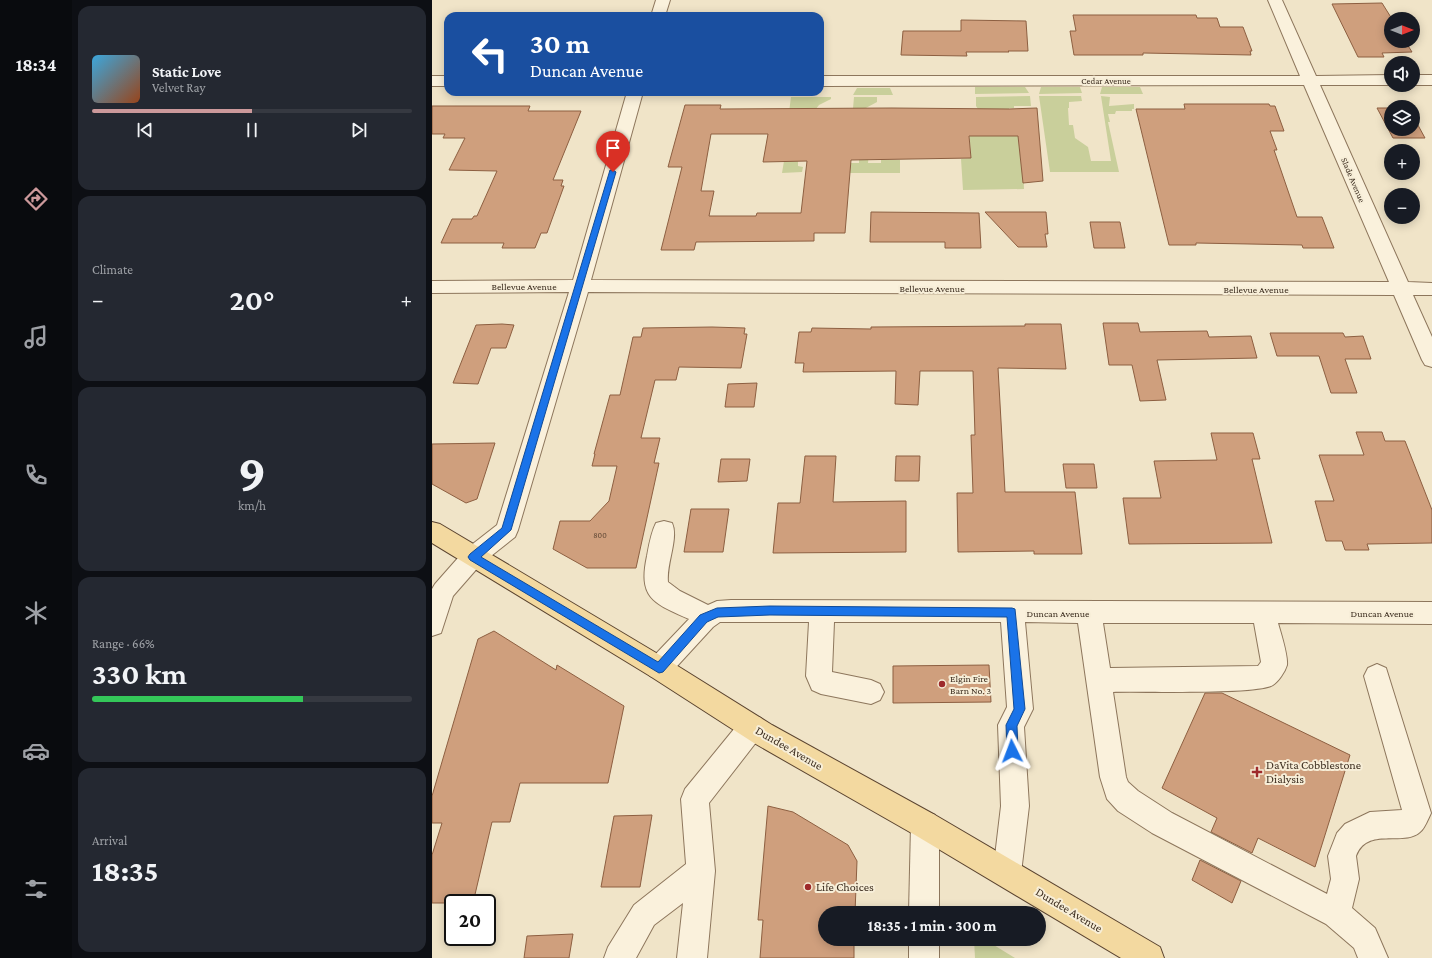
<!DOCTYPE html>
<meta charset="utf-8">
<style>
body{margin:0;font-family:"Crimson Pro",serif;background:#242831;color:#f1f3f6;height:100vh;display:flex;flex-direction:column;font-size:15px;white-space:nowrap}
*{box-sizing:border-box;margin:0}
p{font-size:13px;color:#9ea1a6}
.icon{flex:none;width:22px;height:22px;fill:none;stroke:currentColor;stroke-width:2;stroke-linecap:round;stroke-linejoin:round}
.map{position:relative;flex:1;overflow:hidden}
.side{display:flex;flex-direction:column;gap:6px;padding:6px;background:#0d0f14;width:360px}
.side>*{flex:none}
.hud{position:absolute;left:12px;top:12px;width:380px;height:84px;border-radius:12px;box-shadow:0 2px 10px #0003;background:#1a4fa0;color:#fff;overflow:hidden}
.needle{width:26px;rotate:90deg}
.fabs{position:absolute;left:952px;top:12px;display:grid;gap:8px}
.fabs a{display:grid;place-items:center;width:36px;height:36px;border-radius:50%;background:#171b24;box-shadow:0 2px 10px #0003;font-size:20px}
.speed{position:absolute;left:12px;top:894px;display:flex;gap:8px;font-size:20px;font-weight:700;text-align:center}
.speed>*{display:grid;place-content:center;width:52px;height:52px;border-radius:50%;background:#171b24;box-shadow:0 2px 10px #0003;line-height:1}
.speed .limit{border:2px solid #111;border-radius:6px;background:#fff;color:#111}
.pin{position:absolute;display:grid;place-items:center;width:34px;height:34px;color:#fff;margin:-41px -17px;border-radius:50% 50% 50% 0;rotate:-45deg;box-shadow:0 0 4px #0007}
.pin .icon{rotate:45deg}
.me{position:absolute;width:44px;margin:-22px;rotate:357deg;stroke-linejoin:round;filter:drop-shadow(0 0 3px #0008)}
.turn{display:flex;align-items:center;gap:14px;height:84px;padding:0 20px;font-size:18px}
.turn .icon{width:52px;height:52px;stroke-width:2.5}
.turn b{display:block;font-size:28px;line-height:34px}
.big{font-size:30px;font-weight:700;line-height:1.1}
.side .widget{flex:1;display:flex;flex-direction:column;justify-content:center;gap:6px;min-width:0;padding:0 14px;border-radius:12px;background:#242831}
.side .dial{align-items:center;gap:0}
.dial b{font-size:52px;line-height:1}
.song{display:flex;align-items:center;gap:12px}
.cover{width:48px;height:48px;border-radius:6px;background:linear-gradient(135deg,hsl(200 70% 55%),hsl(20 70% 35%))}
.played{height:4px;border-radius:2px;background:linear-gradient(90deg,#cc999b 50%,#363941 50%)}
.keys{display:flex;justify-content:space-around;direction:ltr}
.heat{display:flex;justify-content:space-between;align-items:center;font-size:22px;direction:ltr}
.charge{height:6px;border-radius:3px;background:linear-gradient(90deg,#34c759 66%,#363941 0)}
.trip{position:absolute;left:386px;top:906px;width:228px;height:40px;border-radius:20px;background:#171b24;box-shadow:0 2px 10px #0003;font-weight:700;line-height:40px;text-align:center}
main{display:flex;flex:1;min-height:0}
.tabs{display:flex;flex-direction:column;width:72px;justify-content:space-around;align-items:center;background:#090b0e;color:#9ea1a6}
.tabs .icon{width:28px;height:28px}
.tabs .selected{color:#cc999b}
.tabs b{font-size:18px;color:#f1f3f6}
.map>svg:first-child{display:block}
.green{fill:#c9cf9b}
.building{fill:#cf9f7d;stroke:#8d5f41;fill-rule:evenodd}
.lines{fill:none;stroke-linecap:round;stroke-linejoin:round}
.minor-casing{stroke:#8d765c;stroke-width:2}
.major-casing{stroke:#5b4430;stroke-width:2}
.minor{fill:#faf1dc;fill-rule:evenodd}
.major{fill:#f3d9a0;fill-rule:evenodd}
.route{fill:#1a73e8;stroke:#114b97}
.poi-dot{fill:#9e2a2b;stroke:#f7eed8;stroke-width:1.5}
.labels{text-anchor:middle;stroke-width:4;stroke-linejoin:round;paint-order:stroke}
.number-label{font-size:8px;fill:#624a37}
.far-street-label{font-size:9px;fill:#3d2e20;stroke:#f7eed8}
.street-label{font-size:10px;fill:#3d2e20;stroke:#f7eed8}
.poi-label{font-size:10px;fill:#3d2e20;stroke:#f7eed8;text-anchor:start}
.near-street-label{font-size:12px;fill:#3d2e20;stroke:#f7eed8}
.near-poi-label{font-size:12px;fill:#3d2e20;stroke:#f7eed8;text-anchor:start}
</style>
<main>
<nav class="tabs">
<b>18:34</b>
<svg class="icon selected" aria-label="directions" viewBox="0 0 24 24"><path d="M12 3l9 9-9 9-9-9zM9 14v-3h6M13 9l2 2-2 2"/></svg>
<svg class="icon" aria-label="music" viewBox="0 0 24 24"><path d="M9 18V5l10-2v13"/><circle cx="6" cy="18" r="3"/><circle cx="16" cy="16" r="3"/></svg>
<svg class="icon" aria-label="phone" viewBox="0 0 24 24"><path d="M5 4h4l2 5-3 2q2 4 5 5l2-3 5 2v4C11 20 4 13 5 4z"/></svg>
<svg class="icon" aria-label="climate" viewBox="0 0 24 24"><path d="M12 3v18M4 7l16 10M4 17L20 7"/></svg>
<svg class="icon" aria-label="car" viewBox="0 0 24 24"><path d="M5 17H2v-5l4-1 3-4h7l3 4 3 1v5h-3M9 17h6M6 11h13"/><circle cx="7" cy="17" r="2"/><circle cx="17" cy="17" r="2"/></svg>
<svg class="icon" aria-label="filters" viewBox="0 0 24 24"><path d="M4 7h16M4 17h16"/><circle cx="9" cy="7" r="2"/><circle cx="15" cy="17" r="2"/></svg>
</nav>
<section class="side">
<div class="widget">
<div class="song"><i class="cover"></i><div><b>Static Love</b><p>Velvet Ray</p></div></div>
<div class="played"></div>
<div class="keys"><svg class="icon" aria-label="previous" viewBox="0 0 24 24"><path d="M18 5L8 12l10 7zM5 5v14"/></svg><svg class="icon" aria-label="pause" viewBox="0 0 24 24"><path d="M8 5v14M16 5v14"/></svg><svg class="icon" aria-label="next" viewBox="0 0 24 24"><path d="M6 5l10 7-10 7zM19 5v14"/></svg></div>
</div>
<div class="widget"><p>Climate</p>
<div class="heat"><a>−</a><b class="big">20°</b><a>+</a></div>
</div>
<div class="widget dial"><b>9</b><p>km/h</p></div>
<div class="widget"><p>Range · 66%</p><b class="big">330 km</b><div class="charge"></div></div>
<div class="widget"><p>Arrival</p><b class="big">18:35</b></div>
</section>
<div class="map">
<svg width="1000" height="958" viewBox="0 0 1000 958">
<rect width="100%" height="100%" fill="#f0e4c8"/>
<g class="green">
<path d="M 543,87 L 593,87 L 597,93 L 543,94 Z"/>
<path d="M 609,87 L 648,87 L 650,93 L 607,94 Z"/>
<path d="M 670,87 L 708,87 L 711,94 L 668,94 Z"/>
<path d="M 425,88 L 458,88 L 461,95 L 421,95 Z"/>
<path d="M 598,96 L 599,106 L 582,106 L 582,108 L 577,108 L 579,136 L 586,136 L 589,164 L 591,164 L 592,189 L 531,190 L 529,159 L 539,158 L 537,128 L 546,109 L 544,106 L 544,97 Z"/>
<path d="M 607,96 L 649,96 L 650,101 L 637,102 L 637,108 L 636,108 L 637,125 L 641,125 L 643,138 L 656,147 L 659,161 L 679,161 L 669,96 L 678,97 L 677,106 L 702,104 L 702,109 L 700,109 L 700,111 L 684,111 L 683,114 L 676,114 L 678,122 L 676,122 L 687,172 L 618,172 Z"/>
<path d="M 359,97 L 399,97 L 399,99 L 387,105 L 383,110 L 366,160 L 366,166 L 371,167 L 370,172 L 350,173 L 355,143 L 353,143 Z"/>
<path d="M 422,97 L 445,97 L 445,102 L 432,109 L 438,139 L 436,163 L 449,163 L 449,160 L 468,160 L 468,173 L 415,173 L 416,163 L 427,163 L 427,155 L 417,154 Z"/>
<path d="M 542,939 L 552,939 L 583,958 L 543,958 Z"/>
</g>
<g class="building">
<path d="M 950,3 L 960,19 L 959,41 L 973,41 L 980,52 L 950,53 L 952,57 L 926,57 L 900,4 Z"/>
<path d="M 641,15 L 764,15 L 765,18 L 785,18 L 788,27 L 811,27 L 820,51 L 818,51 L 819,55 L 711,53 L 711,55 L 642,55 L 638,31 L 644,31 Z"/>
<path d="M 529,20 L 594,21 L 596,51 L 576,51 L 577,52 L 534,52 L 535,56 L 469,55 L 471,31 L 529,31 Z"/>
<path d="M 752,104 L 837,104 L 838,106 L 843,106 L 852,131 L 838,131 L 845,150 L 842,150 L 865,217 L 890,217 L 902,248 L 871,248 L 870,245 L 764,243 L 764,245 L 737,245 L 704,109 L 753,109 Z"/>
<path d="M 253,105 L 289,105 L 288,109 L 460,108 L 577,109 L 605,108 L 611,181 L 591,183 L 586,136 L 537,136 L 539,158 L 419,160 L 413,233 L 382,233 L 382,241 L 264,242 L 262,250 L 229,250 L 250,167 L 236,167 ZM 279,134 L 336,134 L 331,162 L 375,161 L 369,213 L 325,213 L 324,216 L 277,216 L 282,191 L 269,191 Z"/>
<path d="M 0,106 L 98,106 L 96,111 L 149,111 L 121,180 L 131,180 L 129,186 L 132,186 L 115,233 L 109,233 L 103,248 L 70,248 L 72,243 L 9,243 L 20,219 L 40,219 L 42,216 L 45,216 L 65,171 L 17,170 L 33,138 L 11,138 L 13,134 L 0,134 Z"/>
<path d="M 945,108 L 959,108 L 959,129 L 981,129 L 981,116 L 993,138 L 961,138 Z"/>
<path d="M 439,212 L 547,213 L 549,248 L 513,248 L 513,242 L 438,242 Z"/>
<path d="M 553,212 L 614,212 L 616,234 L 613,234 L 615,247 L 586,247 Z"/>
<path d="M 658,222 L 688,222 L 693,248 L 662,248 Z"/>
<path d="M 671,323 L 706,323 L 708,332 L 775,331 L 777,337 L 819,336 L 825,358 L 725,360 L 734,400 L 708,401 L 700,365 L 677,365 Z"/>
<path d="M 70,324 L 82,325 L 74,348 L 59,348 L 46,384 L 21,383 L 44,325 Z"/>
<path d="M 593,324 L 629,324 L 634,369 L 566,368 L 573,492 L 643,492 L 650,554 L 602,554 L 602,551 L 526,552 L 525,493 L 541,493 L 539,435 L 543,435 L 541,371 L 488,371 L 486,405 L 463,404 L 464,371 L 371,372 L 372,363 L 363,363 L 367,332 L 379,332 L 380,328 L 439,329 L 439,327 L 593,326 Z"/>
<path d="M 280,327 L 313,328 L 312,334 L 315,334 L 309,368 L 247,367 L 244,380 L 223,380 L 209,438 L 228,438 L 222,463 L 227,463 L 204,568 L 155,568 L 121,549 L 128,521 L 158,521 L 177,501 L 185,466 L 160,466 L 163,454 L 162,454 L 178,395 L 188,395 L 201,337 L 209,337 L 211,328 Z"/>
<path d="M 838,333 L 911,333 L 913,337 L 931,336 L 939,359 L 913,359 L 925,393 L 899,393 L 887,356 L 845,356 Z"/>
<path d="M 325,383 L 322,407 L 293,407 L 296,384 Z"/>
<path d="M 924,432 L 950,432 L 953,441 L 973,441 L 1000,510 L 1000,543 L 935,544 L 937,550 L 913,550 L 910,541 L 894,541 L 883,501 L 902,501 L 887,455 L 932,455 Z"/>
<path d="M 779,433 L 821,433 L 828,459 L 820,459 L 840,543 L 697,544 L 691,498 L 729,498 L 722,461 L 785,460 Z"/>
<path d="M 63,443 L 45,499 L 34,503 L 0,484 L 0,444 Z"/>
<path d="M 373,456 L 404,456 L 401,502 L 474,501 L 474,552 L 341,553 L 346,503 L 368,503 Z"/>
<path d="M 464,456 L 488,456 L 487,481 L 463,481 Z"/>
<path d="M 289,459 L 318,459 L 315,481 L 286,482 Z"/>
<path d="M 631,464 L 662,464 L 665,488 L 634,488 Z"/>
<path d="M 259,509 L 297,509 L 291,552 L 252,552 Z"/>
<path d="M 62,631 L 124,670 L 125,665 L 192,706 L 176,783 L 88,783 L 78,822 L 60,822 L 41,903 L 0,903 L 0,855 L 10,823 L 0,823 L 0,796 L 46,639 Z"/>
<path d="M 557,665 L 559,702 L 461,703 L 461,666 Z"/>
<path d="M 773,693 L 790,693 L 918,755 L 883,867 L 826,838 L 820,853 L 779,832 L 785,818 L 730,788 Z"/>
<path d="M 336,806 L 361,812 L 416,845 L 425,861 L 423,913 L 393,913 L 393,939 L 422,939 L 422,958 L 328,958 L 331,920 L 326,920 Z"/>
<path d="M 220,815 L 208,887 L 169,887 L 182,816 Z"/>
<path d="M 768,860 L 809,881 L 800,903 L 760,880 Z"/>
<path d="M 141,934 L 137,958 L 92,958 L 95,936 Z"/>
</g>
<g class="lines">
<g class="minor-casing">
<g id="minor">
<path d="M 224,0 L 238,0 L 233,16 L 219,16 Z"/>
<path d="M 836,0 L 850,0 L 884,76 L 959,75 L 959,85 L 888,85 L 976,282 L 1000,283 L 1000,295 L 981,295 L 1000,337 L 1000,367 L 993,365 L 990,360 L 962,295 L 156,292 L 86,530 L 83,537 L 49,564 L 21,596 L 9,633 L 0,636 L 0,589 L 3,584 L 33,550 L 65,525 L 137,292 L 0,293 L 0,281 L 141,280 L 195,92 L 211,92 L 159,280 L 957,282 L 872,85 L 388,86 L 388,76 L 868,76 Z"/>
<rect x="981" y="75" width="19" height="10"/>
<rect x="0" y="76" width="16" height="10"/>
<path d="M 232,521 L 240,523 C 247,538 234,564 236,582 L 248,591 L 276,605 L 285,601 L 299,600 L 1000,602 L 1000,624 L 846,623 C 849,634 856,655 855,665 C 853,672 846,682 841,685 C 826,695 707,691 681,692 L 694,777 L 696,782 L 706,791 L 740,813 L 895,894 L 899,879 L 896,856 L 905,833 L 913,824 L 938,812 L 970,810 L 932,676 L 936,668 L 945,664 L 954,668 L 999,813 C 996,819 993,828 988,832 C 972,847 935,826 924,856 L 927,879 L 920,908 L 943,928 L 956,958 L 926,958 L 922,948 L 894,924 L 720,833 L 686,811 L 675,799 L 668,777 L 646,623 L 593,622 L 601,709 L 592,727 L 597,806 L 589,873 L 585,883 L 575,887 L 565,883 L 561,873 L 569,806 L 566,725 L 575,707 L 569,622 L 402,622 L 400,672 L 439,680 L 448,684 L 452,692 L 448,700 L 439,704 L 389,694 L 380,690 L 374,676 L 377,622 L 288,622 L 281,627 L 236,676 L 227,679 L 218,676 L 214,668 L 218,660 L 257,619 C 221,603 206,598 215,556 C 217,545 219,533 224,523 ZM 671,623 L 822,623 L 829,662 L 826,666 L 678,668 Z"/>
<path d="M 320,715 L 329,718 L 333,727 L 329,736 L 277,803 L 283,871 L 275,958 L 245,958 L 251,903 L 222,925 L 204,958 L 172,958 L 176,947 L 202,905 L 254,864 L 249,799 L 253,789 L 311,718 Z"/>
<path d="M 493,811 L 503,815 L 507,825 L 507,913 L 477,913 L 479,825 L 483,815 Z"/>
<rect x="477" y="939" width="30" height="19"/>
</g>
</g>
<g class="major-casing">
<path id="major" d="M 0,522 L 8,524 L 236,660 L 340,725 L 503,815 L 728,947 L 732,958 L 689,958 L 483,835 L 322,743 L 218,676 L 0,543 Z"/>
</g>
<use href="#minor" class="minor"/>
<use href="#major" class="major"/>
</g>
<path class="route" d="M 178,170 L 181,170 L 184,172 L 79,530 L 49,557 L 226,662 L 268,615 L 285,608 L 338,606 L 580,608 L 583,609 L 593,709 L 585,726 L 586,751 L 584,754 L 580,756 L 577,754 L 575,751 L 574,725 L 582,709 L 575,617 L 338,615 L 286,617 L 275,622 L 231,672 L 227,673 L 38,560 L 36,557 L 38,554 L 70,528 Z"/>
<g class="poi-dot">
<circle cx="510" cy="684" r="4"/>
<path d="M823 766h4v4h4v4h-4v4h-4v-4h-4v-4h4z"/>
<circle cx="376" cy="887" r="4"/>
</g>
<g class="labels">
<g class="number-label">
<text x="168" y="538">800</text>
</g>
<g class="far-street-label">
<text x="674" y="84">Cedar Avenue</text>
<text transform="translate(921 180) rotate(67)" y="3">Slade Avenue</text>
</g>
<g class="street-label">
<text x="92" y="290">Bellevue Avenue</text>
<text x="500" y="292">Bellevue Avenue</text>
<text x="824" y="293">Bellevue Avenue</text>
<text x="626" y="617">Duncan Avenue</text>
<text x="950" y="617">Duncan Avenue</text>
</g>
<g class="poi-label">
<text x="518" y="682">Elgin Fire<tspan x="518" dy="12">Barn No. 3</tspan></text>
</g>
<g class="near-street-label">
<text transform="translate(357 748) rotate(30)" y="4">Dundee Avenue</text>
<text transform="translate(637 910) rotate(31)" y="4">Dundee Avenue</text>
</g>
<g class="near-poi-label">
<text x="834" y="769">DaVita Cobblestone<tspan x="834" dy="14">Dialysis</tspan></text>
<text x="384" y="891">Life Choices</text>
</g>
</g>
</svg>
<div class="fabs">
<a><svg class="needle" viewBox="-14 -14 28 28"><path d="M0-13l5 13h-10z" fill="#e53935"/><path d="M0 13l5-13h-10z" fill="#9ea1a6"/></svg></a>
<a><svg class="icon" aria-label="sound" viewBox="0 0 24 24"><path d="M4 9h4l5-4v14l-5-4H4zM17 9q2 3 0 6"/></svg></a>
<a><svg class="icon" aria-label="layers" viewBox="0 0 24 24"><path d="M12 4l9 5-9 5-9-5zM3 14l9 5 9-5"/></svg></a>
<a>+</a>
<a>−</a>
</div>
<div class="speed"><div class="limit">20</div></div>
<div class="pin" style="left:181px;top:172px;background:#d93025"><svg class="icon" aria-label="arrive" viewBox="0 0 24 24"><path d="M6 21V4h12l-3 4 3 4H6"/></svg></div>
<svg class="me" style="left:580px;top:751px" viewBox="-20 -20 40 40"><path d="M0-17L14 15 0 8-14 15z" fill="#1a73e8" stroke="#fff" stroke-width="4"/></svg>
<div class="trip">18:35 · 1 min · 300 m</div>
<div class="hud">
<div class="turn"><svg class="icon" aria-label="left" viewBox="0 0 24 24"><path d="M17 20v-9H6M10 6l-5 5 5 5"/></svg><div><b>30 m</b>Duncan Avenue</div></div>
</div>
</div>
</main>
